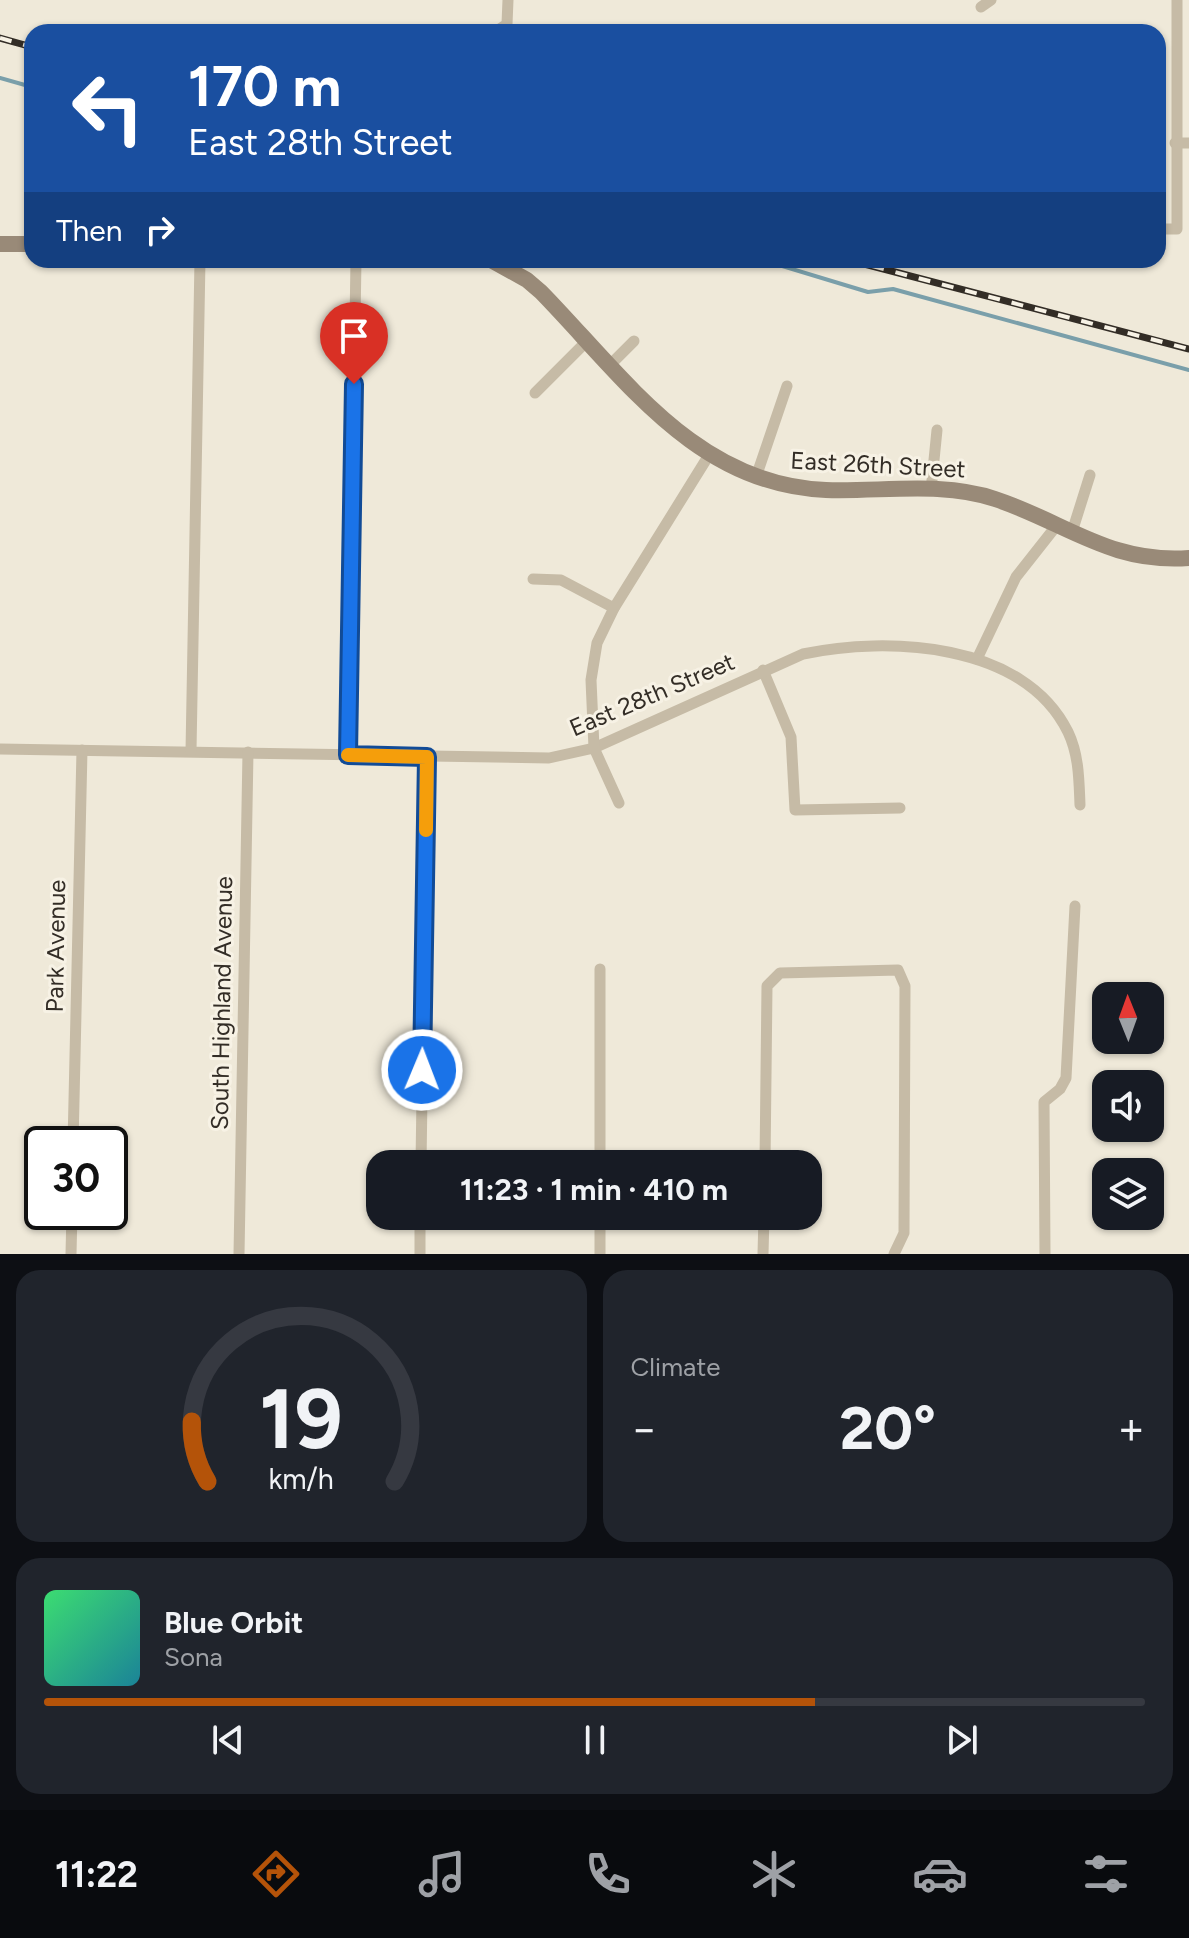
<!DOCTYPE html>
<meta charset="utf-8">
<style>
body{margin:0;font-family:Figtree,sans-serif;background:#20242c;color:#f1f3f6;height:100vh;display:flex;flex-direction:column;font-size:30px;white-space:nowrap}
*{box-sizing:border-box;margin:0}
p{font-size:26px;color:#9ea1a6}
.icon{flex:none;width:44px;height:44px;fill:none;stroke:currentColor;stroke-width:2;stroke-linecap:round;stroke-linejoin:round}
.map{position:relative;height:1254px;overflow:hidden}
.details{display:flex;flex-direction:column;gap:16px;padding:16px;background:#0d0f14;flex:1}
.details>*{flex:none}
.hud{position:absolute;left:24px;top:24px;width:1142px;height:244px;border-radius:24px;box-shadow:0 2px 6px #0004;background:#1a4fa0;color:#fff;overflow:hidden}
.needle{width:52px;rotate:359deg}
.tools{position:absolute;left:1092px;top:982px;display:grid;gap:16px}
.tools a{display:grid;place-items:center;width:72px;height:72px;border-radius:16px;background:#171b24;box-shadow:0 2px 6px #0004;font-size:40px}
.speed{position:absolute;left:24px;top:1126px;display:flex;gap:16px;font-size:40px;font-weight:700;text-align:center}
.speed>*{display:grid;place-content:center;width:104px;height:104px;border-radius:50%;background:#171b24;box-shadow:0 2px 6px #0004;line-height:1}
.speed .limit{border:4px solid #111;border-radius:12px;background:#fff;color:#111}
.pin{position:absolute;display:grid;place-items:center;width:68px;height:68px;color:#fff;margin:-82px -34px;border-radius:50% 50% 50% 0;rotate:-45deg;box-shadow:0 0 8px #0007}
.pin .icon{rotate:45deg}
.me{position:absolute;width:88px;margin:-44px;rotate:1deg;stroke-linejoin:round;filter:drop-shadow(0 0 6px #0008)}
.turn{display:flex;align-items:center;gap:28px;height:168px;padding:0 32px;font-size:36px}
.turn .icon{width:104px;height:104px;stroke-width:2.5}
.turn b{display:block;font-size:56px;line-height:68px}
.then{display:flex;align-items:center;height:76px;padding:0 32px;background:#0003;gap:16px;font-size:30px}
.big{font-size:60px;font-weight:700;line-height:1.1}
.details .widget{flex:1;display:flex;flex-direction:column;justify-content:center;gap:12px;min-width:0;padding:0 28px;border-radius:24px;background:#20242c}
.details .dial{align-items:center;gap:0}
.dial svg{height:208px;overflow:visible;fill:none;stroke:#363941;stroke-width:7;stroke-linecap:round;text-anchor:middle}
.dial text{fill:#f1f3f6;stroke:none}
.song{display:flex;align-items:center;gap:24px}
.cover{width:96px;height:96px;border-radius:12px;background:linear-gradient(135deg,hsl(140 70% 55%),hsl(190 70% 35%))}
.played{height:8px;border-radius:4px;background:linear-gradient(90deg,#b45309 70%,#363941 70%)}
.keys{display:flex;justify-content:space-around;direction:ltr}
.heat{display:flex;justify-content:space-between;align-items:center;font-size:44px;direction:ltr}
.details .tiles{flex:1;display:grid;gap:16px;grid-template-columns:1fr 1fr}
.widget:last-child{grid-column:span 2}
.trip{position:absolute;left:366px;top:1150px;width:456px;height:80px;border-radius:24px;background:#171b24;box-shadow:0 2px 6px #0004;font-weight:700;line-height:80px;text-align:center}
.menu{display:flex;height:128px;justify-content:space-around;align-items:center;background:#090b0e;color:#9ea1a6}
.menu .icon{width:56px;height:56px}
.menu .active{color:#b45309}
.menu b{font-size:36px;color:#f1f3f6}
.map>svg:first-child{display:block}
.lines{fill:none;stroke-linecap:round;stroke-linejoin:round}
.stream{stroke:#7a9faa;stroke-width:4}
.street{stroke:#c6bba6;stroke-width:11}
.secondary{stroke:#998a78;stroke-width:16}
.rail-casing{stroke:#332d26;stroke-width:7}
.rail{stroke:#f7f2e5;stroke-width:4;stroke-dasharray:12;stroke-linecap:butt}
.route-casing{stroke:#114b97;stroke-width:20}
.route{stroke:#1a73e8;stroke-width:14}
.slow{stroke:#f59e0b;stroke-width:14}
.labels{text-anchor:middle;stroke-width:6;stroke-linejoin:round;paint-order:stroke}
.street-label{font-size:24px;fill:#332d26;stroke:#f7f2e5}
</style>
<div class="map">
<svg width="1189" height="1254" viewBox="0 0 1189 1254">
<rect width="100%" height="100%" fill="#efe9d9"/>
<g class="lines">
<g class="stream">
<path d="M 0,78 L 32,87"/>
<path d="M 762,260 L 868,292 L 893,289 L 1189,370"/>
</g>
<g class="street">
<path d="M 981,7 L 991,0"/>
<path d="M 495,32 L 507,24 L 508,0"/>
<path d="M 1175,143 L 1189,143"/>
<path d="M 1158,229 L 1177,229 L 1177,0"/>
<path d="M 611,364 L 634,341"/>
<path d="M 535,393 L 588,340"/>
<path d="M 756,477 L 787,386"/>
<path d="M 931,490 L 937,430"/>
<path d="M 1072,532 L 1090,475"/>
<path d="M 533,579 L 561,580 L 614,608"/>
<path d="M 977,659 L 1016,577 L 1057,525"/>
<path d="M 763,670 L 791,737 L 795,810 L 900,808"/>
<path d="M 0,749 L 549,758 L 594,748 L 803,654 C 887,636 1024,642 1068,732 C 1079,755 1079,780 1080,805"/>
<path d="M 191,751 L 200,260"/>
<path d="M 348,755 L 356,260"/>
<path d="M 619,803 L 594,748 L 591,680 L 597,643 L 614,608 L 709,455"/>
<path d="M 600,969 L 600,1164"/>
<path d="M 73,1144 L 82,750"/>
<path d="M 421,1164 L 427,757"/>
<path d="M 765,1164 L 767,986 L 780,973 L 898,970 L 905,986 L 904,1233 L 894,1254"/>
<path d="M 600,1216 L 600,1254"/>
<path d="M 71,1254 L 72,1212"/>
<path d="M 239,1254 L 248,752"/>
<path d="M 420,1254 L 420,1216"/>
<path d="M 763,1254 L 764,1216"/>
<path d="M 1045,1254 L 1044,1102 L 1060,1089 L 1066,1078 L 1075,906"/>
</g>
<g class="secondary">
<path d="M 0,244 L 32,244"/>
<path d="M 491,260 L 527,280 L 541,292 C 624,377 696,485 826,490 C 881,492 942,481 995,499 C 1065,522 1110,564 1189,558"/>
</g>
<g class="rail-casing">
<g id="rail">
<path d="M 0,38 L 32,47"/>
<path d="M 849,260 L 1189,349"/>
</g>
</g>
<use href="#rail" class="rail"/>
</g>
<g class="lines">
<g class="route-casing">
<path id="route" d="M 354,384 L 348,755 L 427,757 L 422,1070"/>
</g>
<use href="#route" class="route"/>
<path class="slow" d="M 348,755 L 427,757 L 426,830"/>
</g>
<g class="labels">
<g class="street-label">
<text transform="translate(878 465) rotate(3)" y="8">East 26th Street</text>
<text transform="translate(652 695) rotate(-23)" y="8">East 28th Street</text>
<text transform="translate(56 946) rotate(-89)" y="8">Park Avenue</text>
<text transform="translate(222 1003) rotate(-89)" y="8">South Highland Avenue</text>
</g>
</g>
</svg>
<div class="tools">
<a><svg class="needle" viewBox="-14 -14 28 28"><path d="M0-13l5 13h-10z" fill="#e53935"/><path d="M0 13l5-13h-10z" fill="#9ea1a6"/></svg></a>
<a><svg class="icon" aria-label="sound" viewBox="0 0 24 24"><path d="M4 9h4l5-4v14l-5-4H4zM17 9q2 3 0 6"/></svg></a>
<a><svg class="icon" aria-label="layers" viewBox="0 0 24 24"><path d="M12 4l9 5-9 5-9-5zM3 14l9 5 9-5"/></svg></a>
</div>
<div class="speed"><div class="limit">30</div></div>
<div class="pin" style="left:354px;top:384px;background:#d93025"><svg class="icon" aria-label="arrive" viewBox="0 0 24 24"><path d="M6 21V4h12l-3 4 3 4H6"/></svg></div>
<svg class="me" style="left:422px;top:1070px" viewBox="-20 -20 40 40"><circle r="17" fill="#1a73e8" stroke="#fff" stroke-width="3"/><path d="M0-11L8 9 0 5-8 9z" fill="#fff"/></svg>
<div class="trip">11:23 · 1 min · 410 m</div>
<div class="hud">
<div class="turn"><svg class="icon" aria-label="left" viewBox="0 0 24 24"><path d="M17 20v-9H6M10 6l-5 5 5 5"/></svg><div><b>170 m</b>East 28th Street</div></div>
<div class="then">Then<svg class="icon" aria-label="right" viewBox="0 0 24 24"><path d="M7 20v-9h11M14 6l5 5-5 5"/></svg></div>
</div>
</div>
<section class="details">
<div class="tiles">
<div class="widget dial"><svg viewBox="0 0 100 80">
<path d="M14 69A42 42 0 1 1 86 69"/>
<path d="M14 69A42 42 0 0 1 8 46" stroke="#b45309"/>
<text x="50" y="56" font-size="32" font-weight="700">19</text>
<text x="50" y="72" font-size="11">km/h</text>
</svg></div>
<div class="widget"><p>Climate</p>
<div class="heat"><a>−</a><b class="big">20°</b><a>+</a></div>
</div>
<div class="widget">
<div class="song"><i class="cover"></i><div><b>Blue Orbit</b><p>Sona</p></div></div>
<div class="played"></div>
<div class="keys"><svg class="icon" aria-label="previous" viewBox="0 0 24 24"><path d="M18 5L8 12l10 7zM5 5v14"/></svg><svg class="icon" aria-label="pause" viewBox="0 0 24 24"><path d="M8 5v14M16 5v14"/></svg><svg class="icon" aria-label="next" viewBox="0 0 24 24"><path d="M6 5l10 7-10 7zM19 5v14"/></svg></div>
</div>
</div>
</section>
<nav class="menu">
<b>11:22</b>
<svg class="icon active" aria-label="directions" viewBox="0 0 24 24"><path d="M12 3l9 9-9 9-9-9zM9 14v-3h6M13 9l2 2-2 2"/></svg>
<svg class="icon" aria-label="music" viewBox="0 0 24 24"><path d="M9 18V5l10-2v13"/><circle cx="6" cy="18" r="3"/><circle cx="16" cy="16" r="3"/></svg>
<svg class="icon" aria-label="phone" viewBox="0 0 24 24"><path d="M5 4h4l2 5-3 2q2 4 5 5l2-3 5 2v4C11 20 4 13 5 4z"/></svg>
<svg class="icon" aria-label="climate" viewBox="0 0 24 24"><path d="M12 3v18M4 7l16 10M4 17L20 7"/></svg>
<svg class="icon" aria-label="car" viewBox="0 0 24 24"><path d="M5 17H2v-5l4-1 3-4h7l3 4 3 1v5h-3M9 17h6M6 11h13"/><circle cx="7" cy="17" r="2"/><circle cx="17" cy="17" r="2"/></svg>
<svg class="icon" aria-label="filters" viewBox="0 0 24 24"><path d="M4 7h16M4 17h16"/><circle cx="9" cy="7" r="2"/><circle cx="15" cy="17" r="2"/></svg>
</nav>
